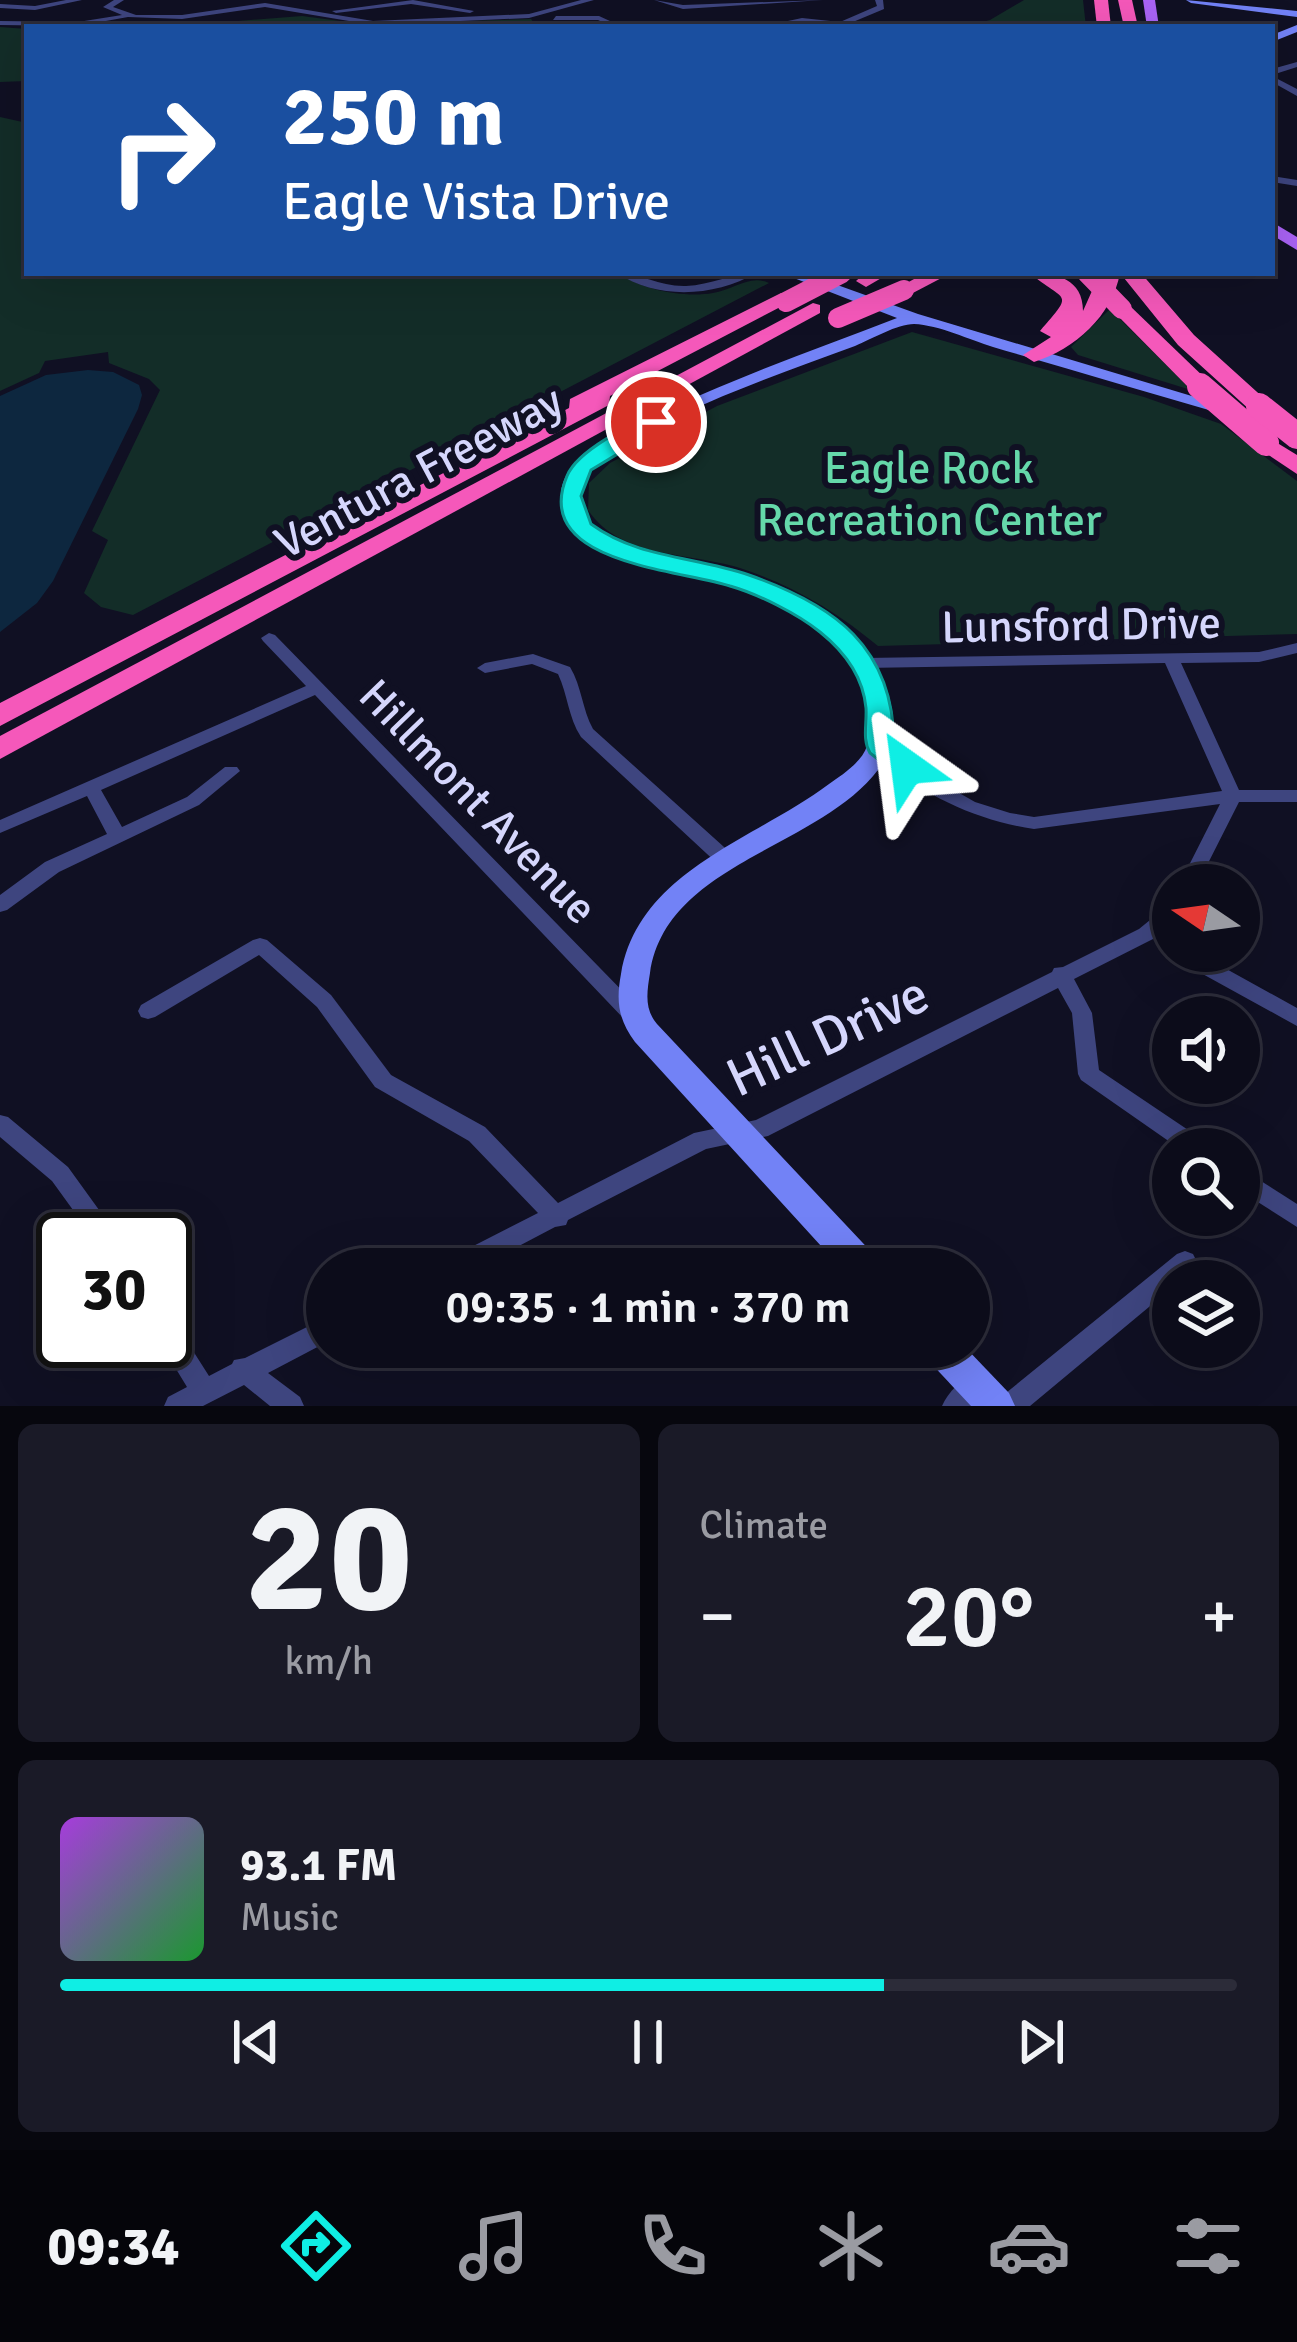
<!DOCTYPE html>
<meta charset="utf-8">
<style>
body{margin:0;font-family:Signika,sans-serif;background:#1a1a27;color:#f1f3f6;height:100vh;display:flex;flex-direction:column;font-size:45px;white-space:nowrap}
*{box-sizing:border-box;margin:0}
p{font-size:39px;color:#9a9ba2}
.icon{flex:none;width:66px;height:66px;fill:none;stroke:currentColor;stroke-width:2;stroke-linecap:round;stroke-linejoin:round}
.map{position:relative;height:1406px;overflow:hidden}
.side{display:flex;flex-direction:column;gap:18px;padding:18px;background:#07070e;flex:1}
.side>*{flex:none}
.hud{position:absolute;left:24px;top:24px;width:1251px;height:252px;border-radius:0px;box-shadow:0 12px 48px #0002,0 0 0 3px #2c2c39;background:#1a4fa0;color:#fff;overflow:hidden}
.needle{width:78px;rotate:283deg}
.tools{position:absolute;left:1152px;top:864px;display:grid;gap:24px}
.tools a{display:grid;place-items:center;width:108px;height:108px;border-radius:50%;background:#0c0c1a;box-shadow:0 12px 48px #0002,0 0 0 3px #2c2c39;font-size:60px}
.speed{position:absolute;left:36px;top:1212px;display:flex;gap:24px;font-size:60px;font-weight:700;text-align:center}
.speed>*{display:grid;place-content:center;width:156px;height:156px;border-radius:50%;background:#0c0c1a;box-shadow:0 12px 48px #0002,0 0 0 3px #2c2c39;line-height:1}
.speed .limit{border:6px solid #111;border-radius:18px;background:#fff;color:#111}
.pin{position:absolute;display:grid;place-items:center;width:102px;height:102px;color:#fff;margin:-51px;border:6px solid #fff;border-radius:50%;box-shadow:0 3px 12px #0007}
.me{position:absolute;width:132px;margin:-66px;rotate:329deg;stroke-linejoin:round;filter:drop-shadow(0 0 9px #0008)}
.turn{display:flex;align-items:center;gap:42px;height:252px;padding:0 60px;font-size:54px}
.turn .icon{width:156px;height:156px;stroke-width:2.5}
.turn b{display:block;font-size:84px;line-height:102px}
.big{font-size:90px;font-weight:600;line-height:1.1}
.side .widget{flex:1;display:flex;flex-direction:column;justify-content:center;gap:18px;min-width:0;padding:0 42px;border-radius:18px;background:#1a1a27}
.side .dial{align-items:center;gap:0}
.dial b{font-size:156px;line-height:1}
.song{display:flex;align-items:center;gap:36px}
.cover{width:144px;height:144px;border-radius:18px;background:linear-gradient(135deg,hsl(280 70% 55%),hsl(130 70% 35%))}
.played{height:12px;border-radius:6px;background:linear-gradient(90deg,#0feee4 70%,#2c2c39 70%)}
.keys{display:flex;justify-content:space-around;direction:ltr}
.heat{display:flex;justify-content:space-between;align-items:center;font-size:66px;direction:ltr}
.side .tiles{flex:1;display:grid;gap:18px;grid-template-columns:1fr 1fr}
.widget:last-child{grid-column:span 2}
.trip{position:absolute;left:306px;top:1248px;width:684px;height:120px;border-radius:60px;background:#0c0c1a;box-shadow:0 12px 48px #0002,0 0 0 3px #2c2c39;font-weight:600;line-height:120px;text-align:center}
.tabs{display:flex;height:192px;justify-content:space-around;align-items:center;background:#05050a;color:#9a9ba2}
.tabs .icon{width:84px;height:84px}
.tabs .selected{color:#0feee4}
.tabs b{font-size:54px;color:#f1f3f6}
.map>svg:first-child{display:block}
.green{fill:#132d28}
.water{fill:#0d273f}
.lines{fill:none;stroke-linecap:round;stroke-linejoin:round}
.street{fill:#3e457f;fill-rule:evenodd}
.secondary{fill:#7282f6;fill-rule:evenodd}
.primary{fill:#a963f5;fill-rule:evenodd}
.highway{fill:#f558ba;fill-rule:evenodd}
.highway-bridge-far1{stroke:#f558ba;stroke-width:20}
.highway-bridge{stroke:#f558ba;stroke-width:26}
.route{fill:#0feee4;stroke:#0a9b94;stroke-width:3}
.labels{text-anchor:middle;stroke-width:12;stroke-linejoin:round;paint-order:stroke}
.park-label{font-size:45px;fill:#65d8aa;stroke:#101023}
.street-label{font-size:45px;fill:#d5d6fc;stroke:#101023}
.near-street-label{font-size:54px;fill:#d5d6fc;stroke:#101023}
</style>
<div class="map">
<svg width="1297" height="1406" viewBox="0 0 1297 1406">
<rect width="100%" height="100%" fill="#101023"/>
<g class="green">
<path d="M 1024,0 L 1083,0 L 1086,27 L 963,27 L 990,20 Z"/>
<path d="M 302,16 L 363,24 L 531,19 L 537,27 L 241,27 L 238,21 Z"/>
<path d="M 0,27 L 27,29 L 27,81 L 0,82 Z"/>
<path d="M 0,117 L 27,123 L 27,273 L 618,273 C 642,290 684,298 713,293 C 733,290 750,274 769,283 L 133,615 L 101,607 L 84,593 L 108,540 L 92,531 L 160,390 L 149,379 L 109,363 L 108,352 L 45,361 L 39,373 L 0,391 Z"/>
<path d="M 1110,309 L 1191,390 L 1078,355 L 1071,347 Z"/>
<path d="M 912,332 L 1144,397 L 1221,424 L 1297,481 L 1297,634 L 878,646 C 836,611 792,585 740,568 C 689,552 621,559 588,510 L 589,483 L 610,463 L 717,406 Z"/>
</g>
<path class="water" d="M 88,370 L 113,372 L 139,385 L 142,395 L 138,409 L 53,581 L 37,603 L 0,632 L 0,396 L 46,375 Z"/>
<g class="lines">
<g class="street">
<path d="M 66,0 L 82,0 L 35,10 L 0,8 L 0,4 L 35,6 Z"/>
<path d="M 114,0 L 124,0 L 113,7 L 136,15 L 182,15 L 265,3 L 373,21 L 529,14 L 581,0 L 594,0 L 529,18 L 373,25 L 265,7 L 182,19 L 128,17 L 78,26 L 0,25 L 0,21 L 78,22 L 122,15 L 103,7 Z"/>
<path d="M 413,0 L 474,11 L 470,13 L 411,4 L 336,13 L 332,11 Z"/>
<path d="M 654,0 L 683,5 L 823,0 L 683,9 Z"/>
<path d="M 875,0 L 883,0 L 884,9 L 841,27 L 802,22 L 760,27 L 802,18 L 840,22 L 877,6 Z"/>
<path d="M 556,16 L 599,16 L 623,27 L 613,27 L 598,20 L 553,20 Z"/>
<path d="M 1297,62 L 1297,67 L 1272,75 L 1272,69 Z"/>
<path d="M 1272,76 L 1297,89 L 1297,96 L 1272,82 Z"/>
<path d="M 1272,176 L 1297,180 L 1297,186 L 1272,182 Z"/>
<path d="M 617,273 C 640,273 661,287 686,286 C 711,285 732,273 756,273 C 715,297 657,300 617,273 Z"/>
<path d="M 269,633 L 275,635 L 640,1009 L 643,1015 L 640,1021 L 633,1023 L 626,1021 L 315,695 L 101,790 L 122,827 L 187,797 L 225,767 L 237,767 L 240,771 L 199,805 L 59,872 L 7,910 L 0,912 L 0,895 L 45,862 L 107,834 L 87,796 L 0,833 L 0,820 L 306,686 L 263,641 L 261,638 Z"/>
<path d="M 1297,643 L 1297,653 L 1259,662 L 1181,663 L 1239,790 L 1297,790 L 1297,802 L 1239,802 L 1197,885 L 1179,885 L 1220,804 L 1034,829 C 974,820 913,792 871,747 L 874,743 L 886,743 L 940,782 L 975,802 L 1010,813 L 1034,817 L 1222,791 L 1165,663 L 864,668 L 856,663 L 864,658 L 1259,652 Z"/>
<path d="M 533,654 L 570,667 C 582,687 582,709 593,729 L 734,856 L 736,861 L 734,866 L 720,866 L 581,737 C 568,717 568,695 558,674 L 532,664 L 485,673 L 477,668 L 485,663 Z"/>
<path d="M 1173,905 L 1173,923 L 1153,939 L 1074,979 L 1092,1013 L 1099,1070 L 1206,1142 L 1209,1149 L 1180,1149 L 1081,1080 L 1078,1074 L 1072,1013 L 1058,988 L 768,1136 L 706,1149 L 568,1220 L 566,1225 L 555,1227 L 475,1269 L 440,1269 L 444,1261 L 538,1213 L 469,1141 L 375,1087 L 317,1007 L 259,955 L 155,1017 L 148,1019 L 141,1017 L 138,1011 L 141,1005 L 253,940 L 260,938 L 267,940 L 331,995 L 391,1075 L 485,1127 L 558,1203 L 694,1133 L 756,1120 L 1052,972 L 1054,968 L 1063,967 L 1139,929 L 1166,907 Z"/>
<path d="M 1173,945 L 1173,951 L 1194,951 L 1297,1008 L 1297,1026 L 1170,956 L 1167,951 Z"/>
<path d="M 0,1115 L 8,1117 L 68,1167 L 120,1239 L 94,1239 L 52,1181 L 0,1137 Z"/>
<path d="M 1239,1167 L 1297,1204 L 1297,1227 L 1239,1190 Z"/>
<path d="M 1185,1251 L 1193,1254 L 1197,1262 C 1192,1272 1184,1281 1173,1281 L 1173,1287 L 1030,1406 L 997,1406 L 1001,1397 L 1177,1254 Z"/>
<path d="M 165,1317 L 174,1321 L 209,1376 L 232,1364 L 234,1360 L 245,1358 L 327,1317 L 327,1342 L 268,1373 L 300,1397 L 304,1406 L 270,1406 L 244,1385 L 203,1406 L 164,1406 L 168,1397 L 187,1387 L 159,1341 L 165,1341 Z"/>
<path d="M 976,1373 L 985,1376 L 989,1385 L 985,1394 L 973,1406 L 942,1406 C 948,1392 962,1378 976,1373 Z"/>
</g>
<g class="secondary">
<path d="M 1186,0 L 1297,11 L 1297,17 L 1191,3 Z"/>
<path d="M 1297,25 L 1297,32 L 1272,42 L 1272,35 Z"/>
<path d="M 781,273 L 804,273 L 918,314 L 1235,409 L 1226,415 L 1219,413 C 1144,391 1068,369 993,347 C 970,340 939,325 914,324 C 897,324 872,339 855,346 C 774,376 679,408 606,456 C 596,462 587,470 583,482 C 558,556 711,563 753,577 C 807,596 869,632 887,690 C 894,712 898,740 885,760 C 830,848 667,858 650,973 C 647,992 644,1009 657,1024 L 877,1258 L 882,1269 L 842,1269 L 635,1042 C 618,1019 616,1001 621,974 C 638,871 756,839 829,784 C 842,775 862,762 867,746 C 890,665 799,607 735,586 C 684,569 577,570 562,506 C 558,491 564,476 574,464 C 591,443 620,433 643,422 C 725,381 811,351 897,318 Z"/>
<path d="M 922,1347 L 965,1347 L 1009,1393 L 1015,1406 L 971,1406 L 927,1359 Z"/>
</g>
<g class="primary">
<path d="M 1143,0 L 1155,0 L 1159,27 L 1147,27 Z"/>
<path d="M 1272,222 L 1297,237 L 1297,250 L 1272,235 Z"/>
</g>
<g class="highway">
<path d="M 1094,0 L 1108,0 L 1111,27 L 1097,27 Z"/>
<path d="M 1118,0 L 1132,0 L 1138,27 L 1124,27 Z"/>
<path d="M 865,273 L 890,273 L 866,287 L 856,281 Z"/>
<path d="M 925,273 L 951,273 L 911,294 L 894,290 Z"/>
<path d="M 1030,273 C 1057,273 1083,279 1083,311 L 1100,273 L 1120,273 C 1112,316 1075,349 1034,362 L 1023,355 L 1051,337 L 1040,331 C 1076,290 1065,303 1030,273 Z"/>
<path d="M 1120,273 L 1141,273 L 1194,335 L 1267,401 L 1267,411 L 1251,411 L 1178,345 Z"/>
<path d="M 781,293 L 788,295 L 788,303 L 610,396 L 609,405 L 0,726 L 0,703 L 569,408 L 570,399 Z"/>
<path d="M 813,303 L 820,305 L 820,313 L 0,759 L 0,736 Z"/>
<path d="M 1122,303 L 1129,305 L 1208,381 L 1208,391 L 1192,391 L 1115,313 L 1115,305 Z"/>
<path d="M 1266,436 L 1297,455 L 1297,474 L 1258,448 L 1254,443 Z"/>
</g>
<g class="highway-bridge-far1">
<path d="M 1087,273 L 1122,309"/>
<path d="M 786,302 L 842,273"/>
<path d="M 838,318 L 904,290"/>
</g>
<g class="highway-bridge">
<path d="M 1200,386 L 1266,443"/>
<path d="M 1259,406 L 1297,436"/>
</g>
</g>
<path class="route" d="M 656,415 L 667,422 L 664,426 L 591,470 L 581,496 L 591,524 C 639,559 695,556 749,575 C 835,605 893,647 894,743 L 922,767 L 917,774 L 897,774 L 870,753 C 862,739 867,724 866,708 C 863,676 845,652 820,632 C 798,614 758,594 730,586 C 677,569 530,563 567,476 C 577,451 631,423 656,415 Z"/>
<g class="labels">
<g class="park-label">
<text x="929" y="483">Eagle Rock<tspan x="929" dy="52">Recreation Center</tspan></text>
</g>
<g class="street-label">
<text transform="translate(418 471) rotate(-28)" y="16">Ventura Freeway</text>
<text transform="translate(1081 624) rotate(-1)" y="16">Lunsford Drive</text>
<text transform="translate(479 801) rotate(46)" y="16">Hillmont Avenue</text>
</g>
<g class="near-street-label">
<text transform="translate(827 1035) rotate(-25)" y="19">Hill Drive</text>
</g>
</g>
</svg>
<div class="tools">
<a><svg class="needle" viewBox="-14 -14 28 28"><path d="M0-13l5 13h-10z" fill="#e53935"/><path d="M0 13l5-13h-10z" fill="#9a9ba2"/></svg></a>
<a><svg class="icon" aria-label="sound" viewBox="0 0 24 24"><path d="M4 9h4l5-4v14l-5-4H4zM17 9q2 3 0 6"/></svg></a>
<a><svg class="icon" aria-label="search" viewBox="0 0 24 24"><circle cx="10" cy="10" r="6"/><path d="M15 15l6 6"/></svg></a>
<a><svg class="icon" aria-label="layers" viewBox="0 0 24 24"><path d="M12 4l9 5-9 5-9-5zM3 14l9 5 9-5"/></svg></a>
</div>
<div class="speed"><div class="limit">30</div></div>
<div class="pin" style="left:656px;top:422px;background:#d93025"><svg class="icon" aria-label="arrive" viewBox="0 0 24 24"><path d="M6 21V4h12l-3 4 3 4H6"/></svg></div>
<svg class="me" style="left:907px;top:767px" viewBox="-20 -20 40 40"><path d="M0-17L14 15 0 8-14 15z" fill="#0feee4" stroke="#fff" stroke-width="4"/></svg>
<div class="trip">09:35 · 1 min · 370 m</div>
<div class="hud">
<div class="turn"><svg class="icon" aria-label="right" viewBox="0 0 24 24"><path d="M7 20v-9h11M14 6l5 5-5 5"/></svg><div><b>250 m</b>Eagle Vista Drive</div></div>
</div>
</div>
<section class="side">
<div class="tiles">
<div class="widget dial"><b>20</b><p>km/h</p></div>
<div class="widget"><p>Climate</p>
<div class="heat"><a>−</a><b class="big">20°</b><a>+</a></div>
</div>
<div class="widget">
<div class="song"><i class="cover"></i><div><b>93.1 FM</b><p>Music</p></div></div>
<div class="played"></div>
<div class="keys"><svg class="icon" aria-label="previous" viewBox="0 0 24 24"><path d="M18 5L8 12l10 7zM5 5v14"/></svg><svg class="icon" aria-label="pause" viewBox="0 0 24 24"><path d="M8 5v14M16 5v14"/></svg><svg class="icon" aria-label="next" viewBox="0 0 24 24"><path d="M6 5l10 7-10 7zM19 5v14"/></svg></div>
</div>
</div>
</section>
<nav class="tabs">
<b>09:34</b>
<svg class="icon selected" aria-label="directions" viewBox="0 0 24 24"><path d="M12 3l9 9-9 9-9-9zM9 14v-3h6M13 9l2 2-2 2"/></svg>
<svg class="icon" aria-label="music" viewBox="0 0 24 24"><path d="M9 18V5l10-2v13"/><circle cx="6" cy="18" r="3"/><circle cx="16" cy="16" r="3"/></svg>
<svg class="icon" aria-label="phone" viewBox="0 0 24 24"><path d="M5 4h4l2 5-3 2q2 4 5 5l2-3 5 2v4C11 20 4 13 5 4z"/></svg>
<svg class="icon" aria-label="climate" viewBox="0 0 24 24"><path d="M12 3v18M4 7l16 10M4 17L20 7"/></svg>
<svg class="icon" aria-label="car" viewBox="0 0 24 24"><path d="M5 17H2v-5l4-1 3-4h7l3 4 3 1v5h-3M9 17h6M6 11h13"/><circle cx="7" cy="17" r="2"/><circle cx="17" cy="17" r="2"/></svg>
<svg class="icon" aria-label="filters" viewBox="0 0 24 24"><path d="M4 7h16M4 17h16"/><circle cx="9" cy="7" r="2"/><circle cx="15" cy="17" r="2"/></svg>
</nav>
